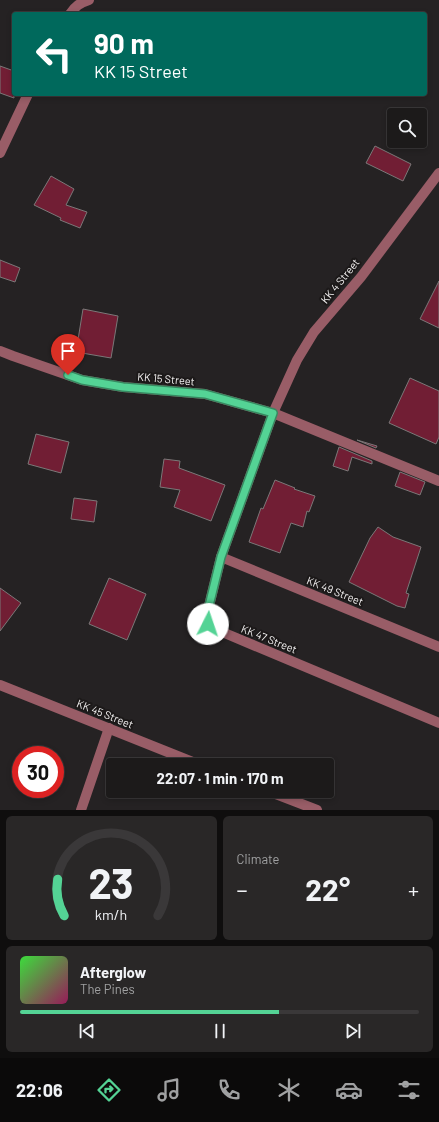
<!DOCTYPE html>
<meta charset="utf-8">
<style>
body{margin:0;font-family:Barlow,sans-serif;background:#292727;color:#f1f3f6;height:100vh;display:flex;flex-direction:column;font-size:15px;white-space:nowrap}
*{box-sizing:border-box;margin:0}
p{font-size:13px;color:#a0a1a2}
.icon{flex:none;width:22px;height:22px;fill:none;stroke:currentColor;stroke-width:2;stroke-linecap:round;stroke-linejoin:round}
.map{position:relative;height:810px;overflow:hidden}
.side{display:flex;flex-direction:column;gap:6px;padding:6px;background:#0f0e0e;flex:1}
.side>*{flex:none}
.top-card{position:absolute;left:12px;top:12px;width:415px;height:84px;border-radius:4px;box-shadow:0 2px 6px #0003,0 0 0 1px #3a3839;background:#00695c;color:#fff;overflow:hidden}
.buttons{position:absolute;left:387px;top:108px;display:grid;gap:8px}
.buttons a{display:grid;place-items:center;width:40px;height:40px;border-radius:4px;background:#1c1a1a;box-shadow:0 2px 6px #0003,0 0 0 1px #3a3839;font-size:20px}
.speed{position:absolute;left:12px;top:746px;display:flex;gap:8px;font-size:20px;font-weight:700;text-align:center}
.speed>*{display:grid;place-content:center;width:52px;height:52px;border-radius:50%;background:#1c1a1a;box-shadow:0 2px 6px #0003,0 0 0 1px #3a3839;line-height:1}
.speed .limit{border:6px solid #d22;background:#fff;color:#111}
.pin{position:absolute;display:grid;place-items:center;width:34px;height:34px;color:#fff;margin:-41px -17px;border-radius:50% 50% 50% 0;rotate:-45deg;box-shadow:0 0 4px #0007}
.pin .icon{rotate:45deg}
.me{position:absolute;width:44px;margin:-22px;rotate:4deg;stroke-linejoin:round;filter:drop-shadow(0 0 3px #0008)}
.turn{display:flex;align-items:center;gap:14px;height:84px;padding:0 16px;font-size:18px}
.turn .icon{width:52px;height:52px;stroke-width:2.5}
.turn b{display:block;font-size:28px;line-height:34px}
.big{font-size:30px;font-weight:700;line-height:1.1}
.side .widget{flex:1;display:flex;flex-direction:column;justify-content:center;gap:6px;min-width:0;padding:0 14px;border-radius:6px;background:#292727}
.side .dial{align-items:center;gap:0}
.dial svg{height:104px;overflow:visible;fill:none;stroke:#3a3839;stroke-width:7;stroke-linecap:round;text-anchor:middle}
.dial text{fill:#f1f3f6;stroke:none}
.song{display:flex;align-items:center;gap:12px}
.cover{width:48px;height:48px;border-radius:6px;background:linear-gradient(135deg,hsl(120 70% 55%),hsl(330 70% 35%))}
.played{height:4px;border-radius:2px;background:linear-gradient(90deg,#54d395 65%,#3a3839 65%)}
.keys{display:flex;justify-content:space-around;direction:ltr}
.heat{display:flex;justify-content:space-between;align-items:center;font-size:22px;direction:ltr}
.side .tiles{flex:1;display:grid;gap:6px;grid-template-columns:1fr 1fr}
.widget:last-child{grid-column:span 2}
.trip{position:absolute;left:106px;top:758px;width:228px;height:40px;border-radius:4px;background:#1c1a1a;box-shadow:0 2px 6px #0003,0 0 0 1px #3a3839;font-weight:700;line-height:40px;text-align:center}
.dock{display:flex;height:64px;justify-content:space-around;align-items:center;background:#0b0a0a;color:#a0a1a2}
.dock .icon{width:28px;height:28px}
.dock .current{color:#54d395}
.dock b{font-size:18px;color:#f1f3f6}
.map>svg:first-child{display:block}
.building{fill:#711e34;stroke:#7b7878}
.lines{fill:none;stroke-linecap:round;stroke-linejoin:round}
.minor{stroke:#995d67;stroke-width:10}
.route-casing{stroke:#378961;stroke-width:10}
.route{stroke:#54d395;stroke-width:7}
.labels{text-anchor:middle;stroke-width:4;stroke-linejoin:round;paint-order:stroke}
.street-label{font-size:11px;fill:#f5f3f3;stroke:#1c1919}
</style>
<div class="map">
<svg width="439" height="810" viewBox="0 0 439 810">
<rect width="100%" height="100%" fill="#252223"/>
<g class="building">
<path d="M 0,66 L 14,71 L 14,98 L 0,93 Z"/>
<path d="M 375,146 L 411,164 L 403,181 L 366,163 Z"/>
<path d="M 51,176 L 74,189 L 66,205 L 87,212 L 80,228 L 60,220 L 61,218 L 34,205 Z"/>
<path d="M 0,260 L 20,268 L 15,282 L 0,277 Z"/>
<path d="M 439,281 L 439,328 L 420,319 Z"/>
<path d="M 83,309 L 118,316 L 111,358 L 76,352 Z"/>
<path d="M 410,378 L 439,391 L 439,437 L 436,444 L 389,423 Z"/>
<path d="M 36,434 L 69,442 L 61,473 L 28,464 Z"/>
<path d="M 357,440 L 377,446 L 376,448 Z"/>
<path d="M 339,447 L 372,461 L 372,464 L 352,457 L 348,471 L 333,466 Z"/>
<path d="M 164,459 L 180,461 L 179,468 L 225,485 L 211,521 L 174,507 L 180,490 L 160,487 Z"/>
<path d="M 400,472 L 425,482 L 420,495 L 395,486 Z"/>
<path d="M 275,480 L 295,488 L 294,489 L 315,496 L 309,512 L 307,511 L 303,527 L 291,523 L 280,553 L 249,542 L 261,508 L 263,509 Z"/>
<path d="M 74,498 L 97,501 L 94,522 L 71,519 Z"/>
<path d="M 378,527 L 393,537 L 421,547 L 406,593 L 409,594 L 405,608 L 397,606 L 349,582 L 370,538 Z"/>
<path d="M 109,578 L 146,594 L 127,640 L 89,624 Z"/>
<path d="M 0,588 L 21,603 L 0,631 Z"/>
</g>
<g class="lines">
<g class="minor">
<path d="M 70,14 C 75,6 80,3 89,0"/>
<path d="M 0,153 L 28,94"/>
<path d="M 439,173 L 361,277 L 314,332 L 297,360 L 273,413 L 221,557 L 207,614 L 208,624 L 215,629 L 439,723"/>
<path d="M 0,351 L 13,356 L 82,380 L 123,387 L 205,394 L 273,413 L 439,481"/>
<path d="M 221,557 L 439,647"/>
<path d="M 0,685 L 200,765"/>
<path d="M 268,791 L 317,810"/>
<path d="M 81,810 L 109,728"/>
</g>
</g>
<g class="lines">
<g class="route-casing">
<path id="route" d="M 68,375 L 82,380 L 123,387 L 205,394 L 273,413 L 221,557 L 207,614 L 208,624"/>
</g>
<use href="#route" class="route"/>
</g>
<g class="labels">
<g class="street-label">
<text transform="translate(340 281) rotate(-51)" y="4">KK 4 Street</text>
<text transform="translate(166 379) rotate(5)" y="4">KK 15 Street</text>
<text transform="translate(335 591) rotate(22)" y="4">KK 49 Street</text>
<text transform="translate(269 639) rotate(22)" y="4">KK 47 Street</text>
<text transform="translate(105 714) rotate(22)" y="4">KK 45 Street</text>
</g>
</g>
</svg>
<div class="buttons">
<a><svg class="icon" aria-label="search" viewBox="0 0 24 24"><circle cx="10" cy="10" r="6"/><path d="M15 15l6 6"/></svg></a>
</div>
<div class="speed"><div class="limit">30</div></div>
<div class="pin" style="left:68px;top:375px;background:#d93025"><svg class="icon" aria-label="arrive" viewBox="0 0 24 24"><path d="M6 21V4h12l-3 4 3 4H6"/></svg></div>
<svg class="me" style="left:208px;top:624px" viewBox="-20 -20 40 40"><circle r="19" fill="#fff"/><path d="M0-13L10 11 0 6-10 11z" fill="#54d395"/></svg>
<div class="trip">22:07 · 1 min · 170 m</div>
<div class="top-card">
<div class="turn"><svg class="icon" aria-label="left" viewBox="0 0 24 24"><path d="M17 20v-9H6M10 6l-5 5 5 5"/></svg><div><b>90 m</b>KK 15 Street</div></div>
</div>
</div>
<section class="side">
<div class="tiles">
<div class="widget dial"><svg viewBox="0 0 100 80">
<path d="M14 69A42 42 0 1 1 86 69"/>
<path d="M14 69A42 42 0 0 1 9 41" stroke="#54d395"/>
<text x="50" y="56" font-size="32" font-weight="700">23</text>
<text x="50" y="72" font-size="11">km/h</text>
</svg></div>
<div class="widget"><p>Climate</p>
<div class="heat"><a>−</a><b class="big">22°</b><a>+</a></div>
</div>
<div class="widget">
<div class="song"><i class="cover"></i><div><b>Afterglow</b><p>The Pines</p></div></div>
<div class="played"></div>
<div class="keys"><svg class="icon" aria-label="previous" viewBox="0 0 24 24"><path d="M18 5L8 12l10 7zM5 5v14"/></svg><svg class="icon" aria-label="pause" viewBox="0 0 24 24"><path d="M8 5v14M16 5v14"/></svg><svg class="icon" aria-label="next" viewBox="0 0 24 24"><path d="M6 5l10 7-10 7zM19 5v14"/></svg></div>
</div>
</div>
</section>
<nav class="dock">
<b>22:06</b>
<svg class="icon current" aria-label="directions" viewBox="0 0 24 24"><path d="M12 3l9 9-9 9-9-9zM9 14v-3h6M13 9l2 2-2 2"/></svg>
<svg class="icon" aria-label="music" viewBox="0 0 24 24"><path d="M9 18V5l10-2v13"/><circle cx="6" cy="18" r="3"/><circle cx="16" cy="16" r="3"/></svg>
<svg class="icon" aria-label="phone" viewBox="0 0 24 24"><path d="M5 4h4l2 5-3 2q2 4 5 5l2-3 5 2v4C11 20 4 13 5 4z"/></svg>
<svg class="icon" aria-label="climate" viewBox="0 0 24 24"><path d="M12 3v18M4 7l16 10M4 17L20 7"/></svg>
<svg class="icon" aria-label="car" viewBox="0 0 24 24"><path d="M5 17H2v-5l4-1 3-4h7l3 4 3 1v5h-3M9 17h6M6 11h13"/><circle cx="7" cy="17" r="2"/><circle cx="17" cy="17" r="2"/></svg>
<svg class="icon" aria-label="filters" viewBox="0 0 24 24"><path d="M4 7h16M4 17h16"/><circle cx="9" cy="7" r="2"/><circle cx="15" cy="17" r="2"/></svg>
</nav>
